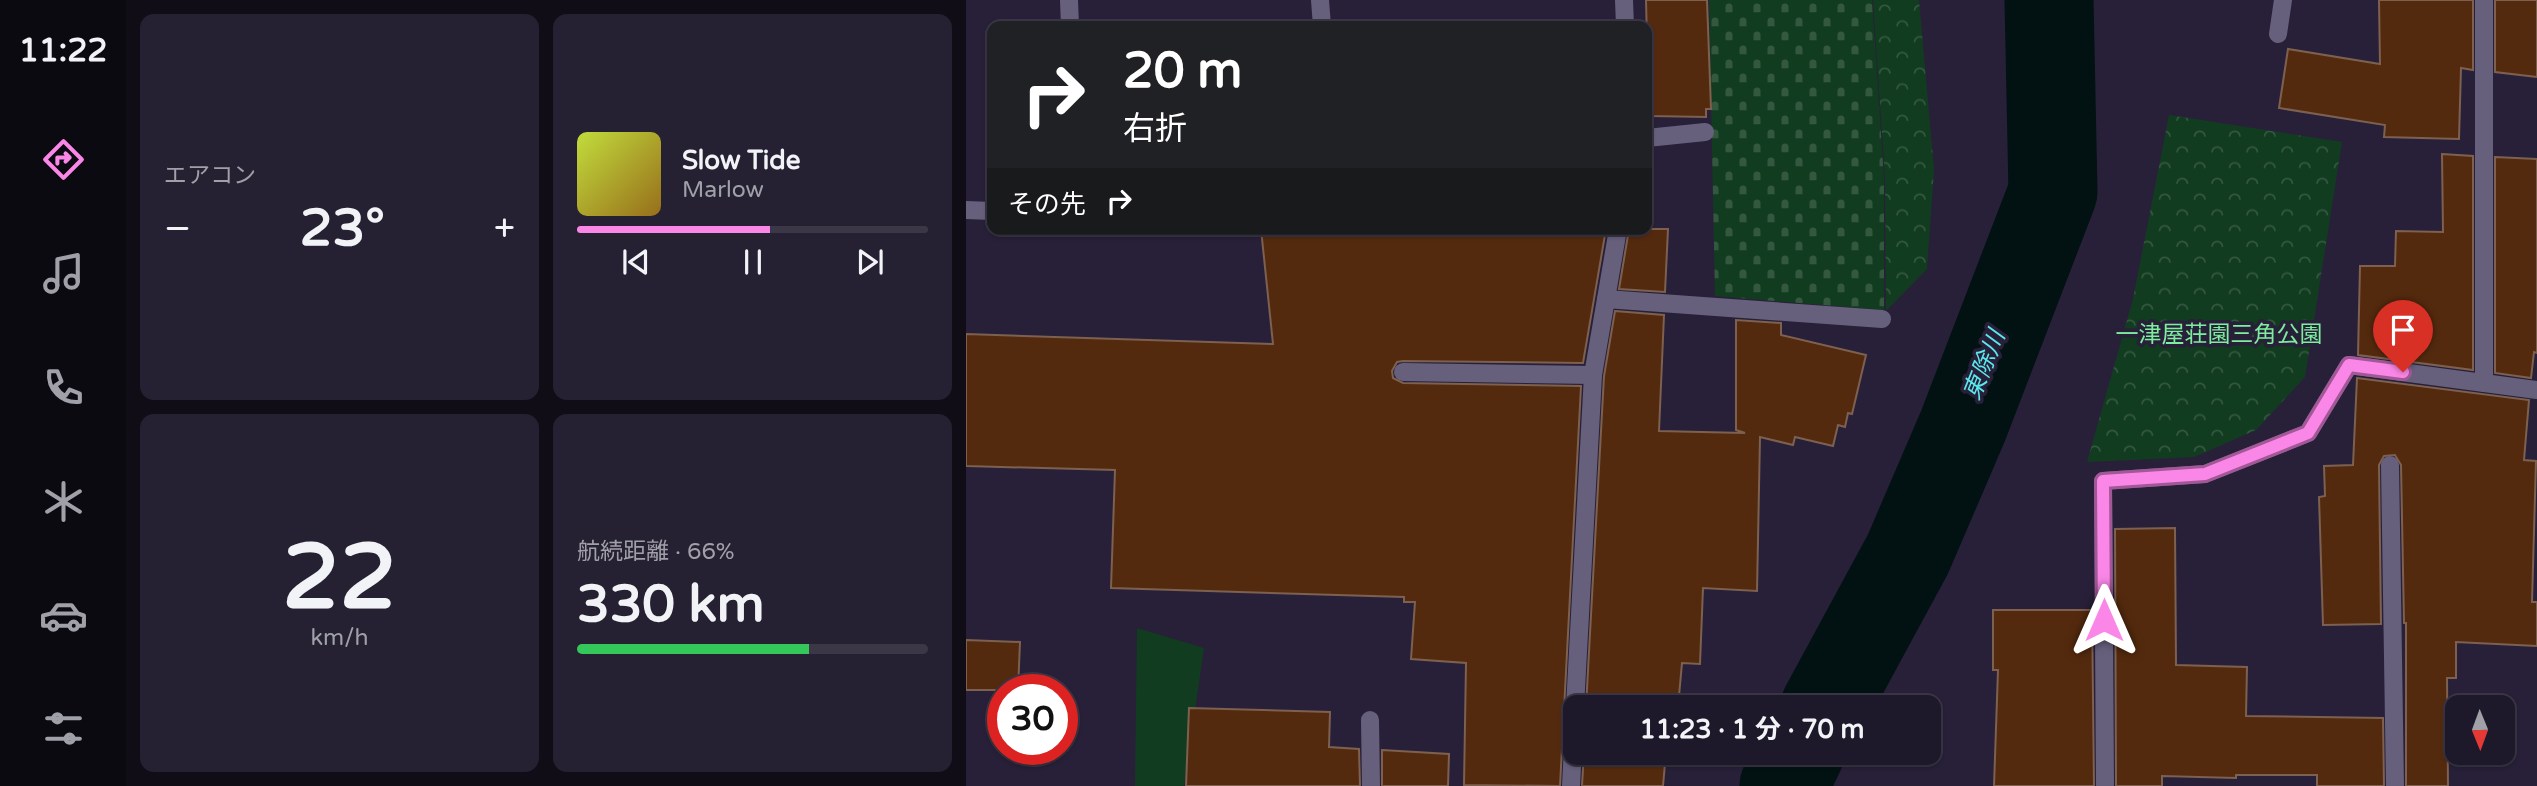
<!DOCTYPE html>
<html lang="ja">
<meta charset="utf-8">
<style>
body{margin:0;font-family:"Varela Round","Noto Sans JP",sans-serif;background:#252132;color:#f1f3f6;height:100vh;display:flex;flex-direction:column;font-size:26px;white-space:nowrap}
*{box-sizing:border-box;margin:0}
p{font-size:23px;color:#a0a0a8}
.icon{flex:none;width:38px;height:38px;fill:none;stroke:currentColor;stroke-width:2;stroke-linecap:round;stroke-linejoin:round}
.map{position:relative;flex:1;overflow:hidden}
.details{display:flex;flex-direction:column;gap:14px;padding:14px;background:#100d17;width:840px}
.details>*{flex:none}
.guide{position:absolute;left:21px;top:21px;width:665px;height:214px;border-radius:14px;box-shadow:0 2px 5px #0004,0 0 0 2px #3b3747;background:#202124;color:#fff;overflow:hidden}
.needle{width:46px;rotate:179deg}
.tools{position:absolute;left:1479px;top:695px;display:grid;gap:14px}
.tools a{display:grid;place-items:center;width:70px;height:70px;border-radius:14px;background:#1d182a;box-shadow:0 2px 5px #0004,0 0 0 2px #3b3747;font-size:35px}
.speed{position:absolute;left:21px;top:674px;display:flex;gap:14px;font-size:35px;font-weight:700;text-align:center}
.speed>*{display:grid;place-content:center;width:91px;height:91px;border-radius:50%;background:#1d182a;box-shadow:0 2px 5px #0004,0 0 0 2px #3b3747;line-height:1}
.speed .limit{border:10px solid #d22;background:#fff;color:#111}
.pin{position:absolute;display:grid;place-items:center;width:60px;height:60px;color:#fff;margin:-72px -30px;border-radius:50% 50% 50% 0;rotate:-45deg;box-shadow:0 0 7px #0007}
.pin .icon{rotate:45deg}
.me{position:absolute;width:77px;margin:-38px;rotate:0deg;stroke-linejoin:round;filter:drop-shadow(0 0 5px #0008)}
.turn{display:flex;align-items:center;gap:24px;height:147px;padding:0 21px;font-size:32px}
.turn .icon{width:91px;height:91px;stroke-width:2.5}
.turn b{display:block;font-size:49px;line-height:60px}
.then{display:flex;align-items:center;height:66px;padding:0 21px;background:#0003;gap:14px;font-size:26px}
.big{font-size:52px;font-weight:700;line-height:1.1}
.details .tile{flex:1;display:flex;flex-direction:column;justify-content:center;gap:10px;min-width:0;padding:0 24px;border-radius:14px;background:#252132}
.details .dial{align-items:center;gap:0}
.dial b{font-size:91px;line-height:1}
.song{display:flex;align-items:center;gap:21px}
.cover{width:84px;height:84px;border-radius:10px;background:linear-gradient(135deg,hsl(70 70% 55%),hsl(40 70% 35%))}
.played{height:7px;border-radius:4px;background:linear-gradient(90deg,#fa87e7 55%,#3b3747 55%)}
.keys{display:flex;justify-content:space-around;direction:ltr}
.heat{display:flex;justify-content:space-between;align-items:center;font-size:38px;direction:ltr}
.charge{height:10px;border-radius:5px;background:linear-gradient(90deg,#34c759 66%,#3b3747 0)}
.details .tiles{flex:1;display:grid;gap:14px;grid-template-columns:repeat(2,1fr)}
.trip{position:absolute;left:597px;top:695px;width:378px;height:70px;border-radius:14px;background:#1d182a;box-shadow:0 2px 5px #0004,0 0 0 2px #3b3747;font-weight:700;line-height:70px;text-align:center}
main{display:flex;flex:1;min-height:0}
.tab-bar{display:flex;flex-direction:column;width:126px;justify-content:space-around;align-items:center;background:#0c0a11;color:#a0a0a8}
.tab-bar .icon{width:49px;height:49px}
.tab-bar .current{color:#fa87e7}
.tab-bar b{font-size:32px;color:#f1f3f6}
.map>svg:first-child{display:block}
.grass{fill:#123c20}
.cemetery{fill:url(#cemetery-stones)}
.park{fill:url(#park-crowns)}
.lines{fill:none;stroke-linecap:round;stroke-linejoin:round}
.river{stroke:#021212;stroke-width:89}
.building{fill:#542a0e;stroke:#7d604f;stroke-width:2}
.service{stroke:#67607d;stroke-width:18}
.minor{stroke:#67607d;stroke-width:18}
.route-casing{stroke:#a25896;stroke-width:18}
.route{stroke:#fa87e7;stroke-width:12}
.labels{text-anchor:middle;stroke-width:7;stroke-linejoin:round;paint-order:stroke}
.park-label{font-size:23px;fill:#7ded9e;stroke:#272038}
.water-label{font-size:24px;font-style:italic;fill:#5ae9ec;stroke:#272038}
</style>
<main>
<nav class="tab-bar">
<b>11:22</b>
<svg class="icon current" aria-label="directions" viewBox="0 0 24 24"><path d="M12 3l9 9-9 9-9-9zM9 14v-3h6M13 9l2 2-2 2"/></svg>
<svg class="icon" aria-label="music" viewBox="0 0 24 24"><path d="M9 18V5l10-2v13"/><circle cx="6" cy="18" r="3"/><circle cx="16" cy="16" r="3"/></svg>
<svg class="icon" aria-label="phone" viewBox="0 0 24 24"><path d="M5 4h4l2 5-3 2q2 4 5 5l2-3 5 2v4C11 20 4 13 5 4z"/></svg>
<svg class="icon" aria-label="climate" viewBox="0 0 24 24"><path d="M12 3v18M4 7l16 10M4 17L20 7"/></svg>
<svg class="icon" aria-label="car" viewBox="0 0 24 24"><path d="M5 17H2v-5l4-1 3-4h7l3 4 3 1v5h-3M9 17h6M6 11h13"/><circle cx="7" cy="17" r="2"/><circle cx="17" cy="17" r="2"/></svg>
<svg class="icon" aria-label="filters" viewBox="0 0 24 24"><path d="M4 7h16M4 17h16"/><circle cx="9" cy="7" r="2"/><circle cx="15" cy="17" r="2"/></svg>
</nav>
<section class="details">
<div class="tiles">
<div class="tile"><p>エアコン</p>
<div class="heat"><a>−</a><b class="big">23°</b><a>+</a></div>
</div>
<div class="tile">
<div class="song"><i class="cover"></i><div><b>Slow Tide</b><p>Marlow</p></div></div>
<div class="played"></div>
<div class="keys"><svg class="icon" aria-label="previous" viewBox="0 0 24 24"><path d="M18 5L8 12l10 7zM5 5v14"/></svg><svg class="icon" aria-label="pause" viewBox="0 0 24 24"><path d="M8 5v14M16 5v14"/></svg><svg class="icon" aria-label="next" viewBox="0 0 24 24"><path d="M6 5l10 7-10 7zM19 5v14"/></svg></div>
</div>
<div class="tile dial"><b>22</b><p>km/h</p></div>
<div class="tile"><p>航続距離 · 66%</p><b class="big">330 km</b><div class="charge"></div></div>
</div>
</section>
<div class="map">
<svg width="1571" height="786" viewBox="0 0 1571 786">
<defs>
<pattern id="cemetery-stones" width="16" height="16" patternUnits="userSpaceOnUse" patternTransform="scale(1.75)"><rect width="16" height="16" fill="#123c20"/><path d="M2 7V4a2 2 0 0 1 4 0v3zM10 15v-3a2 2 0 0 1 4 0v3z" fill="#345740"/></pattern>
<pattern id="park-crowns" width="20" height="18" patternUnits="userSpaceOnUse" patternTransform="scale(1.75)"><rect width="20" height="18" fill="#123c20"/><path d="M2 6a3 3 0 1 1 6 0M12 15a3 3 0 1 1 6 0" fill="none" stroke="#345740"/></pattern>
</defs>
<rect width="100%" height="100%" fill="#272038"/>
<path class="grass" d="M 171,628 L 238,648 L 218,786 L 169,786 Z"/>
<path class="cemetery" d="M 743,0 L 906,0 L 918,179 L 918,310 L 749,296 Z"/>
<g class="park">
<path d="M 907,0 L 953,0 L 968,170 L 961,269 L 920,311 L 919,179 Z"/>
<path d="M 1203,115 L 1376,142 L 1339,377 L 1290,430 L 1228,457 L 1121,462 L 1167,299 Z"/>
</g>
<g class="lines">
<g class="river">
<path d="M 859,707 L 942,554 L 997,426 L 1087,192 L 1083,0"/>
<path d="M 818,786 L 834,752"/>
</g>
</g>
<g class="building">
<path d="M 680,0 L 741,0 L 745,109 L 740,109 L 740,117 L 685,116 L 684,40 L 681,40 Z"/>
<path d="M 1413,0 L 1507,0 L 1507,70 L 1495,68 L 1493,139 L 1418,137 L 1419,125 L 1313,108 L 1322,49 L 1414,64 Z"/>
<path d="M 1529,0 L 1571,0 L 1571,77 L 1529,72 Z"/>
<path d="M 1476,154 L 1507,156 L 1507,370 L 1392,355 L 1394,266 L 1429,266 L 1430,231 L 1477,232 Z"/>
<path d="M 1529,157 L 1571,159 L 1571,353 L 1568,352 L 1565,378 L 1529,373 Z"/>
<path d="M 295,229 L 640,229 L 617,363 L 437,361 L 431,362 L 426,371 L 427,378 L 437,383 L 615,386 L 594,786 L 498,785 L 500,663 L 445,659 L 449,602 L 438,602 L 438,597 L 145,588 L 149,470 L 0,466 L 0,334 L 307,344 Z"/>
<path d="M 663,229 L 702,229 L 699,292 L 653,289 Z"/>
<path d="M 649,311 L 698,315 L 693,431 L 779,433 L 770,430 L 770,320 L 815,323 L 815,335 L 900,355 L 886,414 L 882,413 L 879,427 L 872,425 L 867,446 L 829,437 L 827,445 L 794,437 L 791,591 L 737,588 L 734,664 L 716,663 L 712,707 L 620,707 L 638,376 Z"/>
<path d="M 1391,378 L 1563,400 L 1558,460 L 1570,461 L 1566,602 L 1571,602 L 1571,646 L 1490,642 L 1490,678 L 1481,678 L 1482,786 L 1440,786 L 1440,623 L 1438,623 L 1435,465 L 1429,455 L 1418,456 L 1413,465 L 1415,624 L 1357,625 L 1353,497 L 1359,496 L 1358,466 L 1387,465 Z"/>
<path d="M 1209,528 L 1210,665 L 1281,667 L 1280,716 L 1417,718 L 1418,786 L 1351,786 L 1351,775 L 1270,775 L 1270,778 L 1196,776 L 1196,786 L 1150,786 L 1149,529 Z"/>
<path d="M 1027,610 L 1126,610 L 1128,786 L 1028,786 L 1032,670 L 1027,670 Z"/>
<path d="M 0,640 L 54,642 L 52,690 L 0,690 Z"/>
<path d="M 223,708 L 364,712 L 363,747 L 393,749 L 394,786 L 220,786 Z"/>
<path d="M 416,750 L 483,754 L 482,786 L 416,786 Z"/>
<path d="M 618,752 L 700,752 L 697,786 L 616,786 Z"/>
</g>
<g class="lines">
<g class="service">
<path d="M 103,0 L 104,26"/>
<path d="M 658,0 L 659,26"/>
<path d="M 681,138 L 739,132"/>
<path d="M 0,210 L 26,211"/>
<path d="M 640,299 L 916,319"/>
<path d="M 437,372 L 627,375"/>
<path d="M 1424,465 L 1429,786"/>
<path d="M 609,707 L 627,375 L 652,229"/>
<path d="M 404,720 L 405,786"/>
<path d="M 605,786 L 609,707"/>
</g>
<g class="minor">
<path d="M 354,0 L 356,26"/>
<path d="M 1518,0 L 1518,383"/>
<path d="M 1312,34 L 1317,0"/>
<path d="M 1139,786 L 1137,481 L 1239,474 L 1342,433 L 1383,365 L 1571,390"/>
</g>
</g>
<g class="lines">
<g class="route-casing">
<path id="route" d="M 1138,620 L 1137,481 L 1239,474 L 1342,433 L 1383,365 L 1437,372"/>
</g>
<use href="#route" class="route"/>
</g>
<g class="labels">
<g class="park-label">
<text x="1253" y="342">一津屋荘園三角公園</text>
</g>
<g class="water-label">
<text transform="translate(1018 365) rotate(-68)" y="8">東除川</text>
</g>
</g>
</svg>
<div class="tools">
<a><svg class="needle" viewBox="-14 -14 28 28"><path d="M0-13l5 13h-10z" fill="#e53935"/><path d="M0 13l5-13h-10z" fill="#a0a0a8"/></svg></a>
</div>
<div class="speed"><div class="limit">30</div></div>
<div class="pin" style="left:1437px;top:372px;background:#d93025"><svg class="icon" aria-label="arrive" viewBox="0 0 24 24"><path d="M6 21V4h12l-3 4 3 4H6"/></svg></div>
<svg class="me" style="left:1138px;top:620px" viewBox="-20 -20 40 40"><path d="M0-17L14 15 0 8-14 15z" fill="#fa87e7" stroke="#fff" stroke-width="4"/></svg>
<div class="trip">11:23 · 1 分 · 70 m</div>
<div class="guide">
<div class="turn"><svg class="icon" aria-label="right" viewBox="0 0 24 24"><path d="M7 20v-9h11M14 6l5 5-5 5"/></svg><div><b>20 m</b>右折</div></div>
<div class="then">その先<svg class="icon" aria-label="right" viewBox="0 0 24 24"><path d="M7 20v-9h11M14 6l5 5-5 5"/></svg></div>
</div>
</div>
</main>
